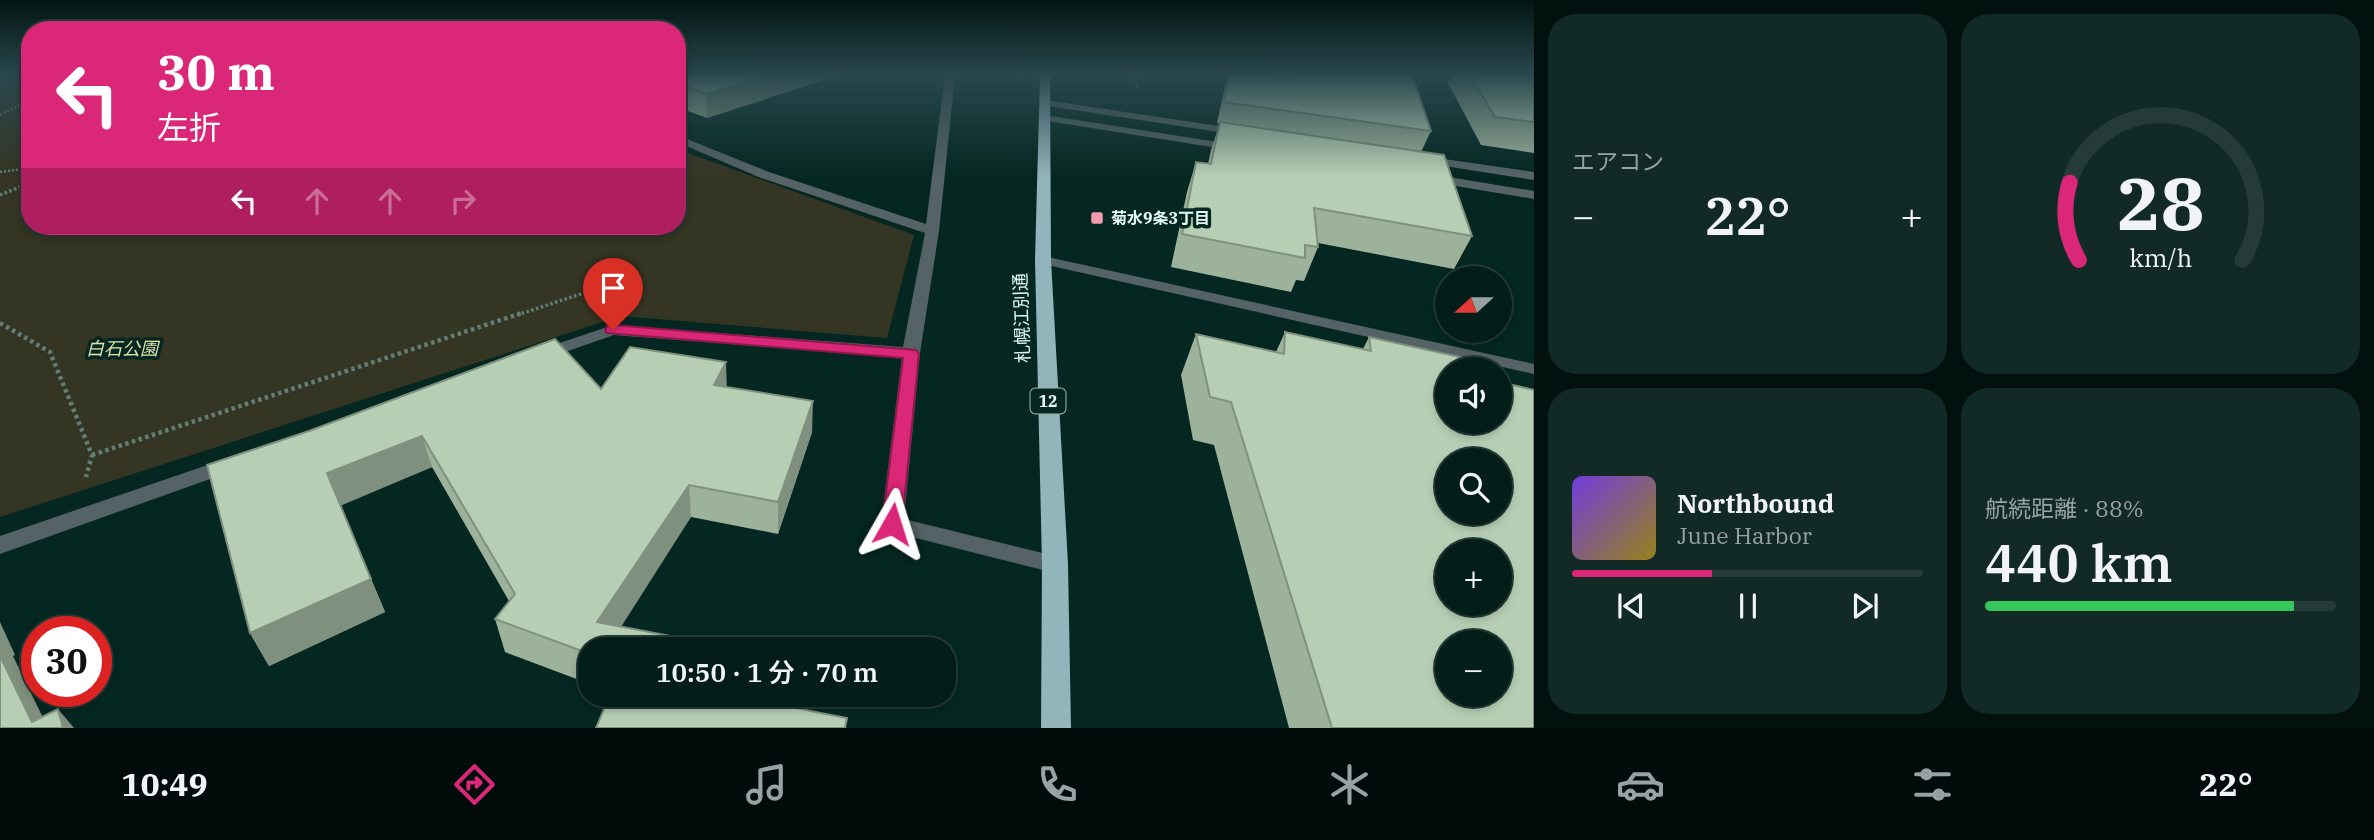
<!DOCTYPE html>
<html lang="ja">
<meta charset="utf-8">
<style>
body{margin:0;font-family:"IBM Plex Serif","Noto Sans JP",serif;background:#112a26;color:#f1f3f6;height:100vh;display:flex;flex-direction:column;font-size:26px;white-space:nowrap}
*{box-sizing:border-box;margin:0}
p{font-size:23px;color:#97a2a2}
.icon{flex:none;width:38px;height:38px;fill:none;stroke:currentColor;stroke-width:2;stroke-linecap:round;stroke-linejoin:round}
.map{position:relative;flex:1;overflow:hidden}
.details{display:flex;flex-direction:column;gap:14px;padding:14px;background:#02100e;width:840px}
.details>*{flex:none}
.guide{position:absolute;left:21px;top:21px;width:665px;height:214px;border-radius:28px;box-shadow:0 4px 10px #0003,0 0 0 2px #243b38;background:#db2777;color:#fff;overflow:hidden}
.needle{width:46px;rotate:249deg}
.tools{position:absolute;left:1435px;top:266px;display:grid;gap:14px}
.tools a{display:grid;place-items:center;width:77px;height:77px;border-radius:50%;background:#031d19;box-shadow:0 4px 10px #0003,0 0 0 2px #243b38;font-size:35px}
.speed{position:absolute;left:21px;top:616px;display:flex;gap:14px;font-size:35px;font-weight:700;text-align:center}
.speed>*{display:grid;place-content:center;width:91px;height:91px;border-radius:50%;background:#031d19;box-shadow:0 4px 10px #0003,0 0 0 2px #243b38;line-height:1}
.speed .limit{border:10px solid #d22;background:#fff;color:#111}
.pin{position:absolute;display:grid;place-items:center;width:60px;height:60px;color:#fff;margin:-72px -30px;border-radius:50% 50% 50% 0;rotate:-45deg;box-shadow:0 0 7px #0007}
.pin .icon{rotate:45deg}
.me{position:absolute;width:77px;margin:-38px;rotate:6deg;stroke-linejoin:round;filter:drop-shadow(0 0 5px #0008)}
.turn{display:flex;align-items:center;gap:24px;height:147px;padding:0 21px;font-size:32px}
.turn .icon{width:91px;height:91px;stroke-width:2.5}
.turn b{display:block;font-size:49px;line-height:60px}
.lanes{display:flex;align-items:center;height:66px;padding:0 21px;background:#0003;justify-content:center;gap:35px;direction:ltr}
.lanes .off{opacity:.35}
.big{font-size:52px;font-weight:600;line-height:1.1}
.details .card{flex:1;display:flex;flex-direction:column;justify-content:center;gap:10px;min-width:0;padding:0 24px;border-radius:28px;background:#112a26}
.details .dial{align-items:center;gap:0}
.dial svg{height:182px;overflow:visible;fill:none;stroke:#243b38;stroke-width:7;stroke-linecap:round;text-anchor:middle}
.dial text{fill:#f1f3f6;stroke:none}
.song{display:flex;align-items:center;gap:21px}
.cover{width:84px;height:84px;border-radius:10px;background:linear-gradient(135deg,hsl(260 70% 55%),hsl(50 70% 35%))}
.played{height:7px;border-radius:4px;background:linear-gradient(90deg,#db2777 40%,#243b38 40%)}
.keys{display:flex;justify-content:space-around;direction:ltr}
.heat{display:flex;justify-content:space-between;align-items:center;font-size:38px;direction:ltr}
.charge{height:10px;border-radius:5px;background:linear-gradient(90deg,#34c759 88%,#243b38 0)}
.details .tiles{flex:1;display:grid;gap:14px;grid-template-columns:repeat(2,1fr)}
.trip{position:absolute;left:578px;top:637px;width:378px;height:70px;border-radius:28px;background:#031d19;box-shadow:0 4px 10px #0003,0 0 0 2px #243b38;font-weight:600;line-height:70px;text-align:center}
.menu{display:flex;height:112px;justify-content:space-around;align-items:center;background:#010c0a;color:#97a2a2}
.menu .icon{width:49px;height:49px}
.menu .current{color:#db2777}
.menu b{font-size:32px;color:#f1f3f6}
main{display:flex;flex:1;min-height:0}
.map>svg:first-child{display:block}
.green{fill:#353523}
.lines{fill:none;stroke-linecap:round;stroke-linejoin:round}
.path-far2{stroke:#627e78;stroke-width:2.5;stroke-dasharray:2 2;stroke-linecap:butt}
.path-far1{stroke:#627e78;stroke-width:3.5;stroke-dasharray:2.5 2.5;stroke-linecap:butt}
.path{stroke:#627e78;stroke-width:4.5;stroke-dasharray:3.5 3.5;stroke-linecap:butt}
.minor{fill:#556366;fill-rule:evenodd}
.tertiary{fill:#556366;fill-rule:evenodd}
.trunk{fill:#92b4bb;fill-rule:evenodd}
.wall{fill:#9db29b}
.shaded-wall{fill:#7f917e}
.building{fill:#b6cfb4;stroke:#7f917e;stroke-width:2;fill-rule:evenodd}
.route{fill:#db2777;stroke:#8e194d;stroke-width:2}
.poi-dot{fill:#f39aac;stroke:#042721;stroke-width:2.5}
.labels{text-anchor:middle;stroke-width:7;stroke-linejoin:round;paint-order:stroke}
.far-poi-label{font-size:16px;font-weight:bold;fill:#e6f8f3;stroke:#042721;text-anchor:start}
.shield{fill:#042721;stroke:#a2b9b4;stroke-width:2}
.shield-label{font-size:16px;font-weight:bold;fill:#e6f8f3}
.street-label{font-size:18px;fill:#e6f8f3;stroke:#042721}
.park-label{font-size:18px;font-style:italic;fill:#dfe1a6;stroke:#042721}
</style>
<main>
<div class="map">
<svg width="1534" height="728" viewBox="0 0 1534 728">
<rect width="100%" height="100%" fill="#042721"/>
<path class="green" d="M 0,75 L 30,75 L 30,226 L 677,226 L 677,149 L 914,235 L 887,338 L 621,316 L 0,517 Z"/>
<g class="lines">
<g class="path-far2">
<path d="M 1134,75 L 1138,88"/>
<path d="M 0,115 L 30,100"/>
<path d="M 0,172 L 30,168"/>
</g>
<g class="path-far1">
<path d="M 0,195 L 30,183"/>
<path d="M 517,315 L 599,288"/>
</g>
<g class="path">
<path d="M 0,323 L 50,352 L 92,455 L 86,477"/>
<path d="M 92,455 L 522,313"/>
</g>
<g class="minor">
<path d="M 945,75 L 955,75 L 939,231 L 920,353 L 904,519 L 1063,558 L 1067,564 L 1063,570 L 1055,573 L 884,530 L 881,524 L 902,357 L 614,335 L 542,360 L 533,355 L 536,351 L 613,325 L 903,347 L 925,233 L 761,178 L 677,142 L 677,135 L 769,172 L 926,224 Z"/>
<path d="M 1043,256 L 1534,364 L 1534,374 L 1038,263 L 1036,260 L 1038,257 Z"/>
<path d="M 231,457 L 238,459 L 241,464 L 238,469 L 0,554 L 0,536 Z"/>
</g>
<g class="tertiary">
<path d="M 1045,100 L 1239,129 L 1244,132 L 1239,135 L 1041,105 L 1041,101 Z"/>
<path d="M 1045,115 L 1237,145 L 1243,148 L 1237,151 L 1041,120 L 1040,118 Z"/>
<path d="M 1423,156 L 1534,172 L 1534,180 L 1419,162 L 1417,160 Z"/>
<path d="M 1430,174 L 1534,191 L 1534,199 L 1426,181 L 1424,178 Z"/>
</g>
<path class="trunk" d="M 1040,75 L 1050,75 L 1051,260 L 1068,564 L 1071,728 L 1041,728 L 1042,564 L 1035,260 Z"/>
</g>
<g class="wall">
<path d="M 677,75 L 839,75 L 707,118 L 677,107 Z"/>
<path d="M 1229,75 L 1279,77 L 1280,75 L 1412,75 L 1431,131 L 1421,152 L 1472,236 L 1454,269 L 1318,243 L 1318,247 L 1304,281 L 1296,280 L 1291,292 L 1171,267 L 1187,192 L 1196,162 L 1208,164 L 1211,150 L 1220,123 L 1217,123 L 1224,91 Z"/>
<path d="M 1452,75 L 1534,75 L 1534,153 L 1481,145 L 1448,83 Z"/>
<path d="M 1285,332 L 1363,349 L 1369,337 L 1534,728 L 1289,728 L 1214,445 L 1193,440 L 1181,375 L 1196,334 L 1276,352 Z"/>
<path d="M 726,362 L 726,387 L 812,432 L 778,534 L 691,517 L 590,649 L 590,684 L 505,652 L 495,619 L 509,601 L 432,467 L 340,505 L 385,612 L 269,666 L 250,633 L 309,431 L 601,389 Z"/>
</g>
<g class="shaded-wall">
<path d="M 767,75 L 839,75 L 707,118 L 706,94 Z"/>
<path d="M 726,362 L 727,393 L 714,385 Z"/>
<path d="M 813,401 L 812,432 L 778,534 L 778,502 Z"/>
<path d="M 422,436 L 432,467 L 340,506 L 327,473 Z"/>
<path d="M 689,485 L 691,517 L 607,649 L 597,622 Z"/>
<path d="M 371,579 L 385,612 L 269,666 L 250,633 Z"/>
<path d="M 0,622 L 15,655 L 13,656 L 48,728 L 32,722 L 0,656 Z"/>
<path d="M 58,709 L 74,728 L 63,728 Z"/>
</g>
<g class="building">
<path d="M 677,75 L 767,75 L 706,94 L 677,83 Z"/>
<path d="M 1229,75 L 1261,75 L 1290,78 L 1288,75 L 1412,75 L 1431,131 L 1224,102 Z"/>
<path d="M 1470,75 L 1534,75 L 1534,122 L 1495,117 Z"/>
<path d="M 1220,122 L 1444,155 L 1472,236 L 1314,208 L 1318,247 L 1305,245 L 1305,258 L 1182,234 L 1196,162 L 1211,164 Z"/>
<path d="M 1285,332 L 1371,351 L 1369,337 L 1460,357 L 1463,369 L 1447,369 L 1447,422 L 1500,422 L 1500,382 L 1534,390 L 1534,728 L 1332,728 L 1231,402 L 1210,397 L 1196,334 L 1284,354 ZM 1447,460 L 1500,460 L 1500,513 L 1447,513 ZM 1447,551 L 1500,551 L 1500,604 L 1447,604 ZM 1447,642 L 1500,642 L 1500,695 L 1447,695 Z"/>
<path d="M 555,339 L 601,389 L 630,347 L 726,362 L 714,385 L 813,401 L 778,502 L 689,485 L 597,622 L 717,645 L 715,649 L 590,649 L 590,654 L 495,619 L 515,594 L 422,436 L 327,473 L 371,579 L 250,633 L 207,465 L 309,431 Z"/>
<path d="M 0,656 L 32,722 L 58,709 L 63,728 L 0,728 Z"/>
<path d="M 610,695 L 728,695 L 847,718 L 845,728 L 596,728 Z"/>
</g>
<linearGradient id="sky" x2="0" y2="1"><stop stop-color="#021512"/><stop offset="0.42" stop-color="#29474e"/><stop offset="1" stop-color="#29474e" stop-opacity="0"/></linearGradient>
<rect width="1534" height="177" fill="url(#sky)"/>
<path class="route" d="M 613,325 L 916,350 L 919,354 L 902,524 L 899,529 L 892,531 L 885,529 L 882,524 L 903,358 L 607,333 L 605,330 L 607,326 Z"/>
<rect class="poi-dot" x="1090" y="211" width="14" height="14" rx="3.5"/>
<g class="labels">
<g class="far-poi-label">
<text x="1111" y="224">菊水9条3丁目</text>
</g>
<rect class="shield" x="1030.5" y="388.5" width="35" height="25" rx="5"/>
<g class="shield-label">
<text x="1048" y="407">12</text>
</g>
<g class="street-label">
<text transform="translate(1022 318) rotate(-92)" y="6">札幌江別通</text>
</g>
<g class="park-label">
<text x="122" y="355">白石公園</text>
</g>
</g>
</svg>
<div class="tools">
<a><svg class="needle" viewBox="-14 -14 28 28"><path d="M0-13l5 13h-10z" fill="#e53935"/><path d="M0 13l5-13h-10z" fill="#97a2a2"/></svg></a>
<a><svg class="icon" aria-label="sound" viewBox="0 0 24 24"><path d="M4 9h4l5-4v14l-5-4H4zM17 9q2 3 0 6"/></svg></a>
<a><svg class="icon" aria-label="search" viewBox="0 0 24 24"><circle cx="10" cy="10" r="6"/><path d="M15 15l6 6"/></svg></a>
<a>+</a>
<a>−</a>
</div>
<div class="speed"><div class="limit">30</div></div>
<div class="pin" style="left:613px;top:330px;background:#d93025"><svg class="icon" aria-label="arrive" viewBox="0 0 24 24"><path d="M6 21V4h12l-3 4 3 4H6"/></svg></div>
<svg class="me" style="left:892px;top:524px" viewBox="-20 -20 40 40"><path d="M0-17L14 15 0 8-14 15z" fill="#db2777" stroke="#fff" stroke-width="4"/></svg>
<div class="trip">10:50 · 1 分 · 70 m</div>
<div class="guide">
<div class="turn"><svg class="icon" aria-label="left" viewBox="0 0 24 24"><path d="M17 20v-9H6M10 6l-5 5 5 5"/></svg><div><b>30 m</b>左折</div></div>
<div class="lanes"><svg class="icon" aria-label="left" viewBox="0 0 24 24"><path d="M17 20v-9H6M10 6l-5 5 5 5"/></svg><svg class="icon off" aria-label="ahead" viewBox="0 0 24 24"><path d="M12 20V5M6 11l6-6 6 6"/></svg><svg class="icon off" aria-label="ahead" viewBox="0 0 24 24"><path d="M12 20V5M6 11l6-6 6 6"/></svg><svg class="icon off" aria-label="right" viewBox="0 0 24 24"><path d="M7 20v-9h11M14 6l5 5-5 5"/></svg></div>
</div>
</div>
<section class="details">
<div class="tiles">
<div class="card"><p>エアコン</p>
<div class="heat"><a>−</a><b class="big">22°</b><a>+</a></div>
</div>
<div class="card dial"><svg viewBox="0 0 100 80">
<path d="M14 69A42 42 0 1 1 86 69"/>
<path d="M14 69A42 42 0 0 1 10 35" stroke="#db2777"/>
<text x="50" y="56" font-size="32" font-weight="700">28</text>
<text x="50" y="72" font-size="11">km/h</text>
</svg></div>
<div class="card">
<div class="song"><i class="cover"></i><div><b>Northbound</b><p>June Harbor</p></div></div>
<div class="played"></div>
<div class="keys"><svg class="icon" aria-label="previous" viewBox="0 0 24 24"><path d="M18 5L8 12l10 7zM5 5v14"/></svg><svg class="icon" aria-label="pause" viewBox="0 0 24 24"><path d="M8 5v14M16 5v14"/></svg><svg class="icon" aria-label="next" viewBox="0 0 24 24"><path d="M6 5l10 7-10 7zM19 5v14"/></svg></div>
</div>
<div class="card"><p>航続距離 · 88%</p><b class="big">440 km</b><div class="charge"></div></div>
</div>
</section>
</main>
<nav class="menu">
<b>10:49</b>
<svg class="icon current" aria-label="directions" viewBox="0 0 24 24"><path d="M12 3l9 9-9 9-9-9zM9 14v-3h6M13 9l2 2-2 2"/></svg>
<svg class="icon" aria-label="music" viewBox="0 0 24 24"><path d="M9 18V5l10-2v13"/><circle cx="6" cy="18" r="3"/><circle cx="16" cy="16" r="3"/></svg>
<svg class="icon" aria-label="phone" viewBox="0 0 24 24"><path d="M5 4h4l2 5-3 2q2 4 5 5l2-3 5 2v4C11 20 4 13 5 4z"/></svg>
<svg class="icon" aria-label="climate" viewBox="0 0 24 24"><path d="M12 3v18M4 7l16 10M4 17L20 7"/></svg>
<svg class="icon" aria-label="car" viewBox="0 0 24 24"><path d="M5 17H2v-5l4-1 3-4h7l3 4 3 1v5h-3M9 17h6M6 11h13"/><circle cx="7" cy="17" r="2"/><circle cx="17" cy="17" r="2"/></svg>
<svg class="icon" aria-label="filters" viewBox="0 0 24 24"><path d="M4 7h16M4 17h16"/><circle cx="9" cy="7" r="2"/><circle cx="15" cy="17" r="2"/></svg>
<b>22°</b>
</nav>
